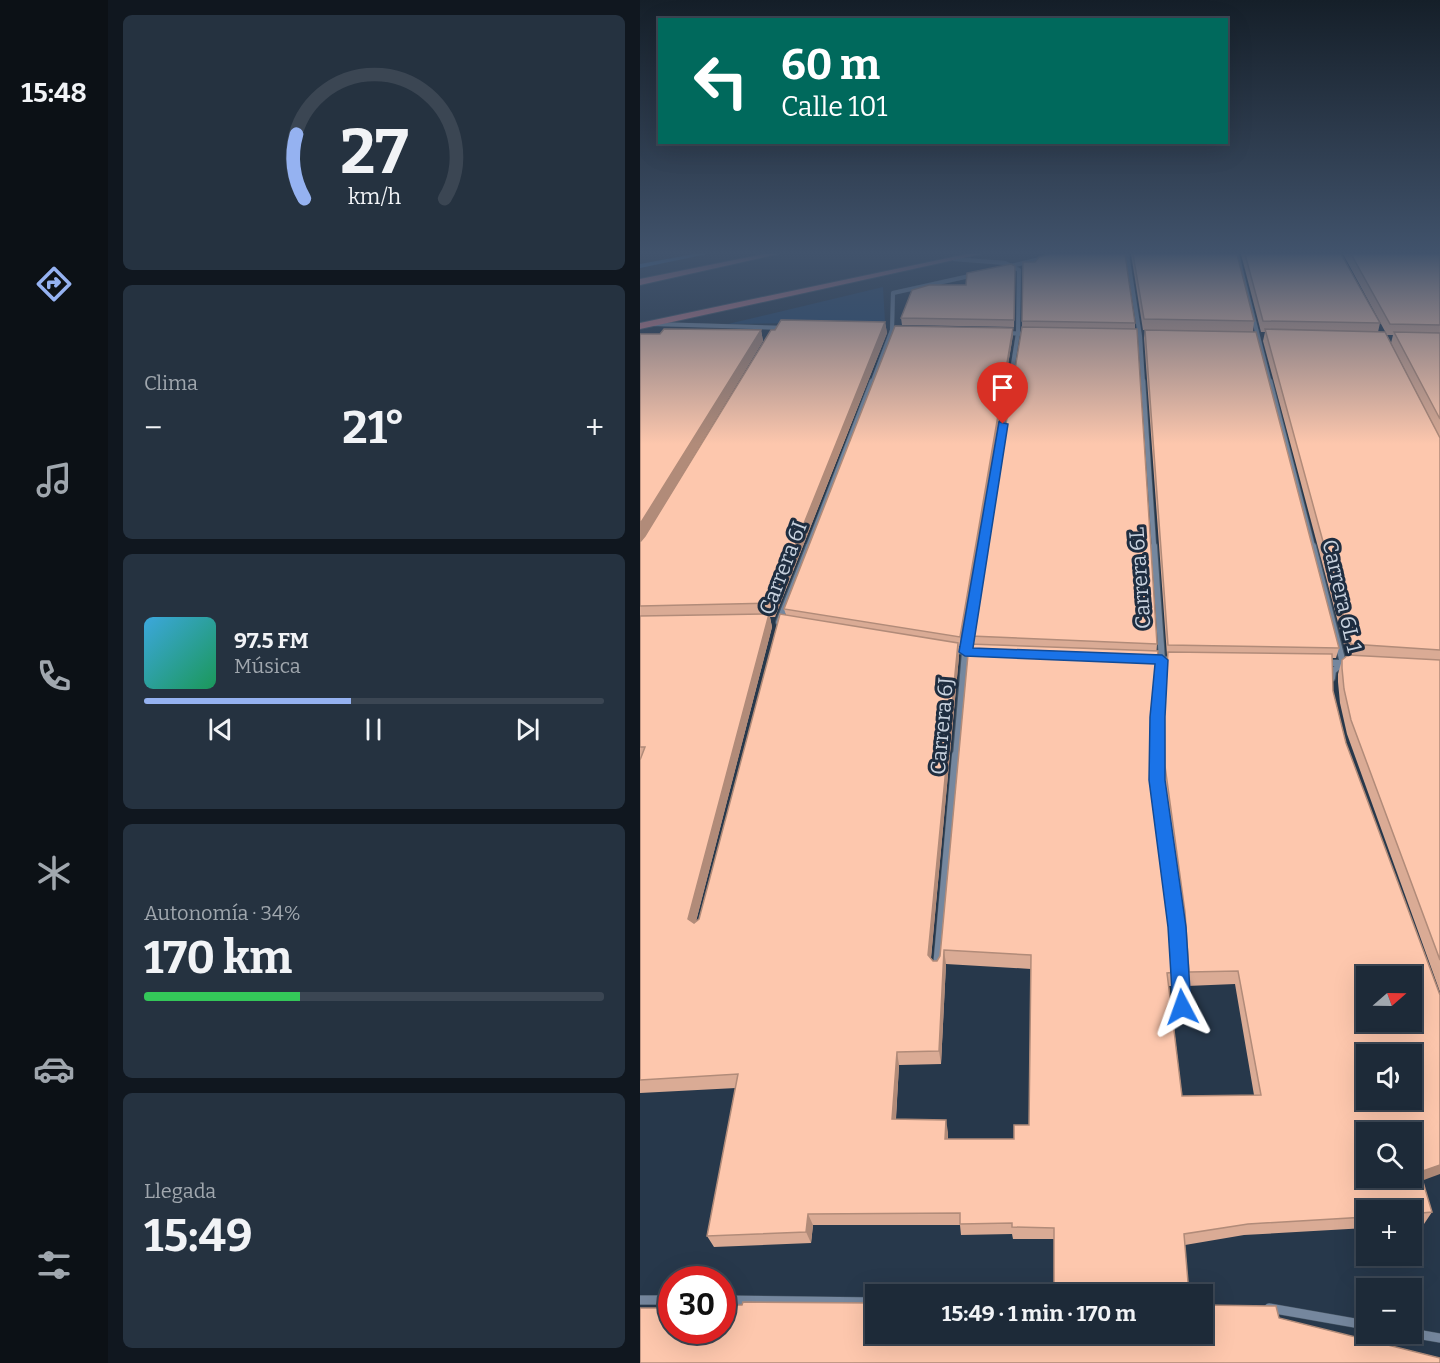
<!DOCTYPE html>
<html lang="es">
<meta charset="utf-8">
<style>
body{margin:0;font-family:Bitter,serif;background:#253240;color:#f1f3f6;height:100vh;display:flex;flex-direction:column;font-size:22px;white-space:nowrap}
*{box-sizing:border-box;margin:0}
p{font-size:20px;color:#a0a7ae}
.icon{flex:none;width:33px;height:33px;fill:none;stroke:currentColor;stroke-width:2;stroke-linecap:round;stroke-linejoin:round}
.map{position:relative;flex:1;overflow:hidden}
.drawer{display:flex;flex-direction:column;gap:15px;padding:15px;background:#10171f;width:532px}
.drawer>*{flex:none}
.top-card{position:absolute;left:18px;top:18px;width:570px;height:126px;border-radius:0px;box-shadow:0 6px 24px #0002,0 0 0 2px #3b4653;background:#00695c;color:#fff;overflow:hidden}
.needle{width:39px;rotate:70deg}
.fabs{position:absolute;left:716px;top:966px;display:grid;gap:12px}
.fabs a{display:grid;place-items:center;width:66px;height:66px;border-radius:0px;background:#1d2a38;box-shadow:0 6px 24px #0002,0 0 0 2px #3b4653;font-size:30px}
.speed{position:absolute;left:18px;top:1266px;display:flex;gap:12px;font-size:30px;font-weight:700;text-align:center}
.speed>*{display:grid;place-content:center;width:78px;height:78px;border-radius:50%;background:#1d2a38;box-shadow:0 6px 24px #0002,0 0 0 2px #3b4653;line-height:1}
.speed .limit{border:9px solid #d22;background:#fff;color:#111}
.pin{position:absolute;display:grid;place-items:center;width:51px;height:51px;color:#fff;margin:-62px -26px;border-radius:50% 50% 50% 0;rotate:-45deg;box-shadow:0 0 6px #0007}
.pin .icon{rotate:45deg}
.me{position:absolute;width:66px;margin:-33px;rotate:356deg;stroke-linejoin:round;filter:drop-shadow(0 0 4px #0008)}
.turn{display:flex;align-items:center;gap:21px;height:126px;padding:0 24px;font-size:27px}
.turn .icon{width:78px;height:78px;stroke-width:2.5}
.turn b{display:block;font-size:42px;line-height:51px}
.big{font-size:45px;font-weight:700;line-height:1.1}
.drawer .tile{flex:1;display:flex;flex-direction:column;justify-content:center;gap:9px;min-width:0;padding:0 21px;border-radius:9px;background:#253240}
.drawer .dial{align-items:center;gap:0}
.dial svg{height:156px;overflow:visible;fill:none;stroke:#3b4653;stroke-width:7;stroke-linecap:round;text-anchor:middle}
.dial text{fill:#f1f3f6;stroke:none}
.song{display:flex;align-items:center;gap:18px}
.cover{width:72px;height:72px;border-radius:9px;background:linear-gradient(135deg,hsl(200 70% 55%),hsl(150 70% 35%))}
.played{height:6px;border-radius:3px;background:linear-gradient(90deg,#95b2f1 45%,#3b4653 45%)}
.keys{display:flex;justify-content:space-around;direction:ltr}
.heat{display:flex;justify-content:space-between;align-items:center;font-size:33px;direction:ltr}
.charge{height:9px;border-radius:4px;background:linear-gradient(90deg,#34c759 34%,#3b4653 0)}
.trip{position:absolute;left:225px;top:1284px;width:348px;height:60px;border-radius:0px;background:#1d2a38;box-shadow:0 6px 24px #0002,0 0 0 2px #3b4653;font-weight:700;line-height:60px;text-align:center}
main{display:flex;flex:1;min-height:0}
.dock{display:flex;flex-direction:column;width:108px;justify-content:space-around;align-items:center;background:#0c1116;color:#a0a7ae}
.dock .icon{width:42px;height:42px}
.dock .active{color:#95b2f1}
.dock b{font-size:27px;color:#f1f3f6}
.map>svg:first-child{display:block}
.green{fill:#26476c}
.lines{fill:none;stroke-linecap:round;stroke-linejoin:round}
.stream{fill:#4084c3;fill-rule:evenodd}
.minor-far4-casing{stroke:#465564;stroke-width:4.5}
.minor-far3-casing{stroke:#465564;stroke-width:6}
.minor-far2-casing{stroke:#465564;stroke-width:8}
.minor-far1-casing{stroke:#465564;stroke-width:9}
.minor-casing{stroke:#465564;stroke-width:10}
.trunk-casing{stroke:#465564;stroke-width:2}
.minor-far4{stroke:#75879e;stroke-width:4}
.minor-far3{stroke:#75879e;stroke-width:4.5}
.minor-far2{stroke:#75879e;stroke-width:6}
.minor-far1{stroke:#75879e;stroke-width:8}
.minor{stroke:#75879e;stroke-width:9}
.trunk{fill:#ca7c88;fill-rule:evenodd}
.wall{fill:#daab95;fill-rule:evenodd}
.shaded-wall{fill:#b18b79}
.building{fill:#fdc7ad;stroke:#b18b79;stroke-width:1.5;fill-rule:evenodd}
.route{fill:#1a73e8;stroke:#114b97;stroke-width:1.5}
.labels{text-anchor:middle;stroke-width:6;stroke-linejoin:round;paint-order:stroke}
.street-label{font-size:21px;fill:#c8d2df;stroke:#1e2d40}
</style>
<main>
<nav class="dock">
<b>15:48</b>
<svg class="icon active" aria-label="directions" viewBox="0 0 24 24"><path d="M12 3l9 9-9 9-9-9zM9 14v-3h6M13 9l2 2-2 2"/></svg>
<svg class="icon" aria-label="music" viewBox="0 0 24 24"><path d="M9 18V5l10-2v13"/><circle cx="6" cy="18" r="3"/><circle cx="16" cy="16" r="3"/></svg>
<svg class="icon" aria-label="phone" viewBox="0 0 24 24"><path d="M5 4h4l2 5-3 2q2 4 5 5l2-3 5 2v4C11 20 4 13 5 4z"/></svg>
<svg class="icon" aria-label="climate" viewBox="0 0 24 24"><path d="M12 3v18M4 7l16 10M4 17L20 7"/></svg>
<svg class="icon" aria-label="car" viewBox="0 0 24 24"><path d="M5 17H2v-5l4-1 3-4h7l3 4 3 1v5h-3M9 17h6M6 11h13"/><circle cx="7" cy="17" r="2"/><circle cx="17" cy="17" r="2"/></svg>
<svg class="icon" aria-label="filters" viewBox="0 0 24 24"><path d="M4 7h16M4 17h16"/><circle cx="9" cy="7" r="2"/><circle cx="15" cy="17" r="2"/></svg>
</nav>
<section class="drawer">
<div class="tile dial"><svg viewBox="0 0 100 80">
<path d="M14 69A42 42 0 1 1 86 69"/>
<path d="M14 69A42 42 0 0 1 10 36" stroke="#95b2f1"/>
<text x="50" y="56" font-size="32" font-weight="700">27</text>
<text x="50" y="72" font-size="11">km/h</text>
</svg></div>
<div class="tile"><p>Clima</p>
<div class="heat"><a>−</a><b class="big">21°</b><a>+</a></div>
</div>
<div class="tile">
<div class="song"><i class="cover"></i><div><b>97.5 FM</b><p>Música</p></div></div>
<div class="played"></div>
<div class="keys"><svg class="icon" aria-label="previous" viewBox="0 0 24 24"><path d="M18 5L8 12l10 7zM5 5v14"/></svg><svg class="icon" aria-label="pause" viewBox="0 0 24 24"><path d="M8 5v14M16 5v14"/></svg><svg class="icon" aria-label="next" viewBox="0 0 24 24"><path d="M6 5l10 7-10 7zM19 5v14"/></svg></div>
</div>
<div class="tile"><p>Autonomía · 34%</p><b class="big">170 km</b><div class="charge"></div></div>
<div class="tile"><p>Llegada</p><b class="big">15:49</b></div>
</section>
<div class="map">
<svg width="800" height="1363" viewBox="0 0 800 1363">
<rect width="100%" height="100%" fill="#27384b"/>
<path class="green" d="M 243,287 L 245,322 L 88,324 Z"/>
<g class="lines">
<path class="stream" d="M 54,254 L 67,254 L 0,268 L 0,264 Z"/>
<g class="minor-far4-casing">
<g id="minor-far4">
<path d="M 487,254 L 500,336 L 503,383"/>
<path d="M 597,254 L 630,383"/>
<path d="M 314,259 L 365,263 L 379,270 L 378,333 L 370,383"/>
<path d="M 367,267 L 404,258"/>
<path d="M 14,324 L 145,328"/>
<path d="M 365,333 L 388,334"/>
<path d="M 232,383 L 252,330 L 253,293 L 334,275"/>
</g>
</g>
<g class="minor-far3-casing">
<g id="minor-far3">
<path d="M 503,381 L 514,547"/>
<path d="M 630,381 L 673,547"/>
<path d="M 168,547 L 232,381"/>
<path d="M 342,547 L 370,381"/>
</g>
</g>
<g class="minor-far2-casing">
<g id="minor-far2">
<path d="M 514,546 L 522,660 L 517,717 L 517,756"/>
<path d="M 673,546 L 703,663 L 693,671 L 692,678"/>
<path d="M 139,622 L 169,546"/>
<path d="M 313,650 L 336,653"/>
<path d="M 511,659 L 534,660"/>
<path d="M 685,663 L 708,663"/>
<path d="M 316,756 L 325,652 L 343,546"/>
</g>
</g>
<g class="minor-far1-casing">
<g id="minor-far1">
<path d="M 517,755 L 517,780 L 537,927 L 542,1007"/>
<path d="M 297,967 L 316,755"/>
</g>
</g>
<g class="minor-casing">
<g id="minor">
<path d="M 0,1300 L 32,1300"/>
<path d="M 82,1300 L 236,1302"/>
<path d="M 629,1308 L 726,1325"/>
<path d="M 771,1333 L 800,1338"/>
</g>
</g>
<g class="trunk-casing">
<g id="trunk">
<path d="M 124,254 L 138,254 L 0,285 L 0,279 Z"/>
<path d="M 327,254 L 341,254 L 0,329 L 0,323 Z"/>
</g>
</g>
<use href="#minor-far4" class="minor-far4"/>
<use href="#minor-far3" class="minor-far3"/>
<use href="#minor-far2" class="minor-far2"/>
<use href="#minor-far1" class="minor-far1"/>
<use href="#minor" class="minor"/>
<use href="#trunk" class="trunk"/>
</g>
<g class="wall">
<path d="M 491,254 L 597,254 L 614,321 L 613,332 L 503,330 Z"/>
<path d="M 601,254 L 701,254 L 740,323 L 738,332 L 800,438 L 800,992 L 707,734 L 700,703 L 698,682 L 698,674 L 702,660 L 707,656 L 623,341 L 625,332 L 621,332 Z"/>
<path d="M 703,254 L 800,254 L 800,438 L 751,343 L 753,335 L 747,335 Z"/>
<path d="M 383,262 L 495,323 L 495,329 L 517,644 L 513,703 L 513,766 L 537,972 L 535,986 L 529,986 L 542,1096 L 614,1095 L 595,984 L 547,986 L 543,926 L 523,780 L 522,717 L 528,655 L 527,655 L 504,338 L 505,330 L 699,648 L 696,658 L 692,658 L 693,691 L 782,1180 L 792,1212 L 784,1224 L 771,1225 L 771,1210 L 726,1210 L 726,1228 L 604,1235 L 545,1245 L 414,1239 L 373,1239 L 372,1234 L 321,1235 L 320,1225 L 173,1225 L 171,1243 L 74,1247 L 67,1236 L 96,1088 L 0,1093 L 0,334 L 20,334 L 121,330 L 123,341 L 5,536 L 245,322 L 247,333 L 135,617 L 130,617 L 132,627 L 56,921 L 59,919 L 146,615 L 144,609 L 373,328 L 373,335 L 321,646 L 319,646 L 319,656 L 291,958 L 293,961 L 297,961 L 300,956 L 331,644 L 331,636 L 382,327 ZM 306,964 L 391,969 L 389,1125 L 374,1139 L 308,1139 L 308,1132 L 256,1119 L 259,1065 L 301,1064 Z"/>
<path d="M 375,266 L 374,327 L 262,325 L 261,318 L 326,285 Z"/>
</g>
<g class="shaded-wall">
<path d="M 245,322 L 247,333 L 135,617 L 132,603 Z"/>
<path d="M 373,328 L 373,335 L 321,646 L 320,637 Z"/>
<path d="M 121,330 L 123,341 L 0,544 L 0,524 Z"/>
<path d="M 129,614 L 132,627 L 53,933 L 48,919 Z"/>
<path d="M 318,643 L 319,656 L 290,968 L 288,955 Z"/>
<path d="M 304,950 L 306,964 L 301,1064 L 299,1051 Z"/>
<path d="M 257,1052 L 259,1065 L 255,1132 L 252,1119 Z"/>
<path d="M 306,1120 L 308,1132 L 307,1151 L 305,1139 Z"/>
<path d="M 800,1165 L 800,1174 L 773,1184 L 780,1172 Z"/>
<path d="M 168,1214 L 173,1225 L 171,1243 L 166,1232 Z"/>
</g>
<g class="building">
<path d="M 410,254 L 485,254 L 495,323 L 382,321 L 383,262 L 395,262 L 399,257 Z"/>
<path d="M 493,254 L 597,254 L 614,321 L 504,319 Z"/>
<path d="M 605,254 L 701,254 L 740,323 L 623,321 Z"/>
<path d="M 711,254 L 800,254 L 800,325 L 750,324 Z"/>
<path d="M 371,264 L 375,266 L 374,320 L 261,318 L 272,290 L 289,285 L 326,285 L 327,273 Z"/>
<path d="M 141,320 L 245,322 L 132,603 L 0,606 L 0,542 L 5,536 L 131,330 L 135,330 Z"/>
<path d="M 255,326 L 373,328 L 320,637 L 144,609 Z"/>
<path d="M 382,327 L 497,329 L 517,644 L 331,636 Z"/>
<path d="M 24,329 L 121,330 L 0,524 L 0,334 L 20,334 Z"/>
<path d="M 625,329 L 745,332 L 800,438 L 800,650 L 711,644 Z"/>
<path d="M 505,330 L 616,332 L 699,648 L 528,645 Z"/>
<path d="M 754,332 L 800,333 L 800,419 Z"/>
<path d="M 129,614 L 48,919 L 54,923 L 59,919 L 140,614 L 318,643 L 288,955 L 293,961 L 297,961 L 300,956 L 329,644 L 518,651 L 513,703 L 513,766 L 533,914 L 537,972 L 527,973 L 542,1096 L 621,1095 L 598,971 L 549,972 L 545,912 L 525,766 L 524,703 L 528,652 L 692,654 L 693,691 L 706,743 L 800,995 L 800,1165 L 780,1172 L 792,1212 L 771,1214 L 771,1210 L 726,1210 L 726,1217 L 608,1224 L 544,1234 L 549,1294 L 414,1294 L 414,1228 L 372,1227 L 372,1223 L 320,1224 L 320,1213 L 168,1214 L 166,1232 L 67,1236 L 98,1074 L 0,1080 L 0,760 L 5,747 L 0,747 L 0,616 ZM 304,950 L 391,955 L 389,1125 L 374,1125 L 374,1139 L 305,1139 L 306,1120 L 252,1119 L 257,1052 L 299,1051 ZM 726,976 L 771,976 L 771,1022 L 726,1022 ZM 726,1054 L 771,1054 L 771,1100 L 726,1100 ZM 726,1132 L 771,1132 L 771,1178 L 726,1178 Z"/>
<path d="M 708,655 L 800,660 L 800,960 L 711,720 L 704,689 L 702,668 L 702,660 Z"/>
<path d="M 103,1302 L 236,1303 L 236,1334 L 562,1334 L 562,1305 L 636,1306 L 639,1318 L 800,1358 L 800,1363 L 0,1363 L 0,1308 L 21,1308 L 22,1304 L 32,1304 L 32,1330 L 82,1330 L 82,1305 L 102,1305 Z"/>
</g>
<linearGradient id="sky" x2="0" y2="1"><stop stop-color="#151f29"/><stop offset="0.57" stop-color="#41536c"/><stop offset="1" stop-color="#41536c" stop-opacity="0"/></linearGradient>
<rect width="800" height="444" fill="url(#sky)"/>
<path class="route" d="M 359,422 L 368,424 L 333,648 L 522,655 L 528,660 L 525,717 L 525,780 L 546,927 L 551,1007 L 549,1013 L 542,1016 L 536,1013 L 533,1007 L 528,927 L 509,780 L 510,717 L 515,664 L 325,656 L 319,652 Z"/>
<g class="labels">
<g class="street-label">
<text transform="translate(143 568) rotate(-69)" y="7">Carrera 6I</text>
<text transform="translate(500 578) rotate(-94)" y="7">Carrera 6L</text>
<text transform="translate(702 596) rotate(77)" y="7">Carrera 6L 1</text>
<text transform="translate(302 726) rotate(-85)" y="7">Carrera 6J</text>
</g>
</g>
</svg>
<div class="fabs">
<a><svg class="needle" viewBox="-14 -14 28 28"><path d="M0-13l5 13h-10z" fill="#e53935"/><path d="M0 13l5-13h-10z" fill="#a0a7ae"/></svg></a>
<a><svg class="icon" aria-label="sound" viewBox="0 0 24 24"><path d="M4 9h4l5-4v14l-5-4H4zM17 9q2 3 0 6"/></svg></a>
<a><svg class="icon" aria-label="search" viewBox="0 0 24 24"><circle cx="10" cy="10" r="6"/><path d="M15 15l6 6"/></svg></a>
<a>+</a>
<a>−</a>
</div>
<div class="speed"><div class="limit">30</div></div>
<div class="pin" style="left:363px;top:424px;background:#d93025"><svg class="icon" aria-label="arrive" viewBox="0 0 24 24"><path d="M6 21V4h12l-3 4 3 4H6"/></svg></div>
<svg class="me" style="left:542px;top:1007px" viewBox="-20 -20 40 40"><path d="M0-17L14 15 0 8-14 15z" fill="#1a73e8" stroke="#fff" stroke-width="4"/></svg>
<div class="trip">15:49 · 1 min · 170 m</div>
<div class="top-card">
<div class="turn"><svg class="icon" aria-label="left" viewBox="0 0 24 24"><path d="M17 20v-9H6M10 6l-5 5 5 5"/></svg><div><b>60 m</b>Calle 101</div></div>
</div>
</div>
</main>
